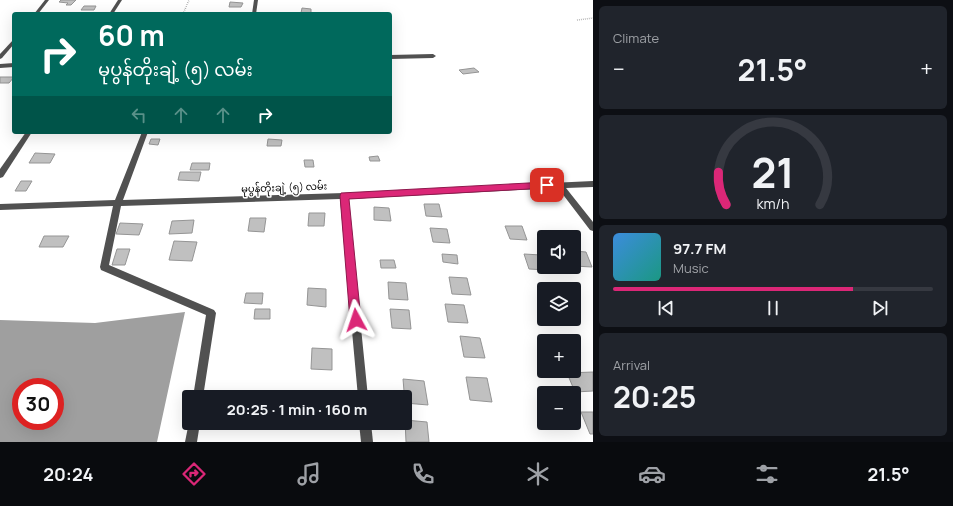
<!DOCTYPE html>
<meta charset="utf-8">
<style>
body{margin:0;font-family:Manrope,"Noto Sans Myanmar",sans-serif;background:#20242c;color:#f1f3f6;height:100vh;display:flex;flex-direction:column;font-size:15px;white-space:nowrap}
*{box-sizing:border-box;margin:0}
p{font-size:13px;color:#9ea1a6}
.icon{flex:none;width:22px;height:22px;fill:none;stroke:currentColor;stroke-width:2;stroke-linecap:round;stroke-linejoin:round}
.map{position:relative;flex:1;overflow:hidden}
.details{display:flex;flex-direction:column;gap:6px;padding:6px;background:#0d0f14;width:360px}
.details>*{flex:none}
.guide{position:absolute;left:12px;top:12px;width:380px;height:122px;border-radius:4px;box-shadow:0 4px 16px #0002;background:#00695c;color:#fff;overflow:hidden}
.tools{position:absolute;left:537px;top:230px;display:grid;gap:8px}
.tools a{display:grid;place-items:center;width:44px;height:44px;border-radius:4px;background:#171b24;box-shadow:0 4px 16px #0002;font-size:20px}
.speed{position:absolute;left:12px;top:378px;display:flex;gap:8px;font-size:20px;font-weight:700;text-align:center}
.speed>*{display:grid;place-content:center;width:52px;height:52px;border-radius:50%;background:#171b24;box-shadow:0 4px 16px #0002;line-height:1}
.speed .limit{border:6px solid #d22;background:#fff;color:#111}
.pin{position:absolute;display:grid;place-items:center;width:34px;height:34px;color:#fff;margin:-17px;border-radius:8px;box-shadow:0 2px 6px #0006}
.me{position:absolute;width:44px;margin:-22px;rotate:355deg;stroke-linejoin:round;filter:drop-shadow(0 0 3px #0008)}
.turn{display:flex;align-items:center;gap:14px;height:84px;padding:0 20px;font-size:18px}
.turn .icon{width:52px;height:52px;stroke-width:2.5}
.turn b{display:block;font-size:28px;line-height:34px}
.lanes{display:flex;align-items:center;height:38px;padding:0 20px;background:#0003;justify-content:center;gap:20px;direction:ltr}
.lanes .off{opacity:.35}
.big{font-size:30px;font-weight:700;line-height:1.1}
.details .widget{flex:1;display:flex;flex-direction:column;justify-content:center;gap:6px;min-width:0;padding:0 14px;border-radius:6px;background:#20242c}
.details .dial{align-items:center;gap:0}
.dial svg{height:104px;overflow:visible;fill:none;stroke:#363941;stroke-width:7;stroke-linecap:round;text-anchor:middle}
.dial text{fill:#f1f3f6;stroke:none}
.song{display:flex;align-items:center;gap:12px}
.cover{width:48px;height:48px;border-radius:6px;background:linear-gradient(135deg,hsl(210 70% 55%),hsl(170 70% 35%))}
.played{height:4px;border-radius:2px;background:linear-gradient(90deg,#db2777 75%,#363941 75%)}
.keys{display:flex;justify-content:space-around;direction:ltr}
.heat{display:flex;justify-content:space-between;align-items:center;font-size:22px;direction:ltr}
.trip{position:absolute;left:182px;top:390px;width:230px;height:40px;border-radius:4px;background:#171b24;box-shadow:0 4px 16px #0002;font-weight:700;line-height:40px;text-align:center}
.dock{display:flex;height:64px;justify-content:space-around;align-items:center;background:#090b0e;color:#9ea1a6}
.dock .icon{width:28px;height:28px}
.dock .on{color:#db2777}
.dock b{font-size:18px;color:#f1f3f6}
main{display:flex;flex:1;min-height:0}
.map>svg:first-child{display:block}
.water{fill:#9f9f9f;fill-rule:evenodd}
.building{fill:#c0c0c0;stroke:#959595}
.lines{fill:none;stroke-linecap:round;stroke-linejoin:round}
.path{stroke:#737373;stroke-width:1.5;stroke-dasharray:0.5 1.5;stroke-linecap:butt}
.street{fill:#515151;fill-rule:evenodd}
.route{fill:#db2777;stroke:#8e194d}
.labels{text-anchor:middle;stroke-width:3;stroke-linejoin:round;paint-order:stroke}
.street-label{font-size:10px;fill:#000;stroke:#fff}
</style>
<main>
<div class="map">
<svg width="593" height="442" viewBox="0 0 593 442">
<rect width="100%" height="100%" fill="#fff"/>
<path class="water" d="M 185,312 L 157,442 L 0,442 L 0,320 L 95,323 ZM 21,387 L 55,387 L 55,421 L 21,421 Z"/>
<g class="building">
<path d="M 61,0 L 76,0 L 71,5 L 66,5 L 68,3 L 59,2 Z"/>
<path d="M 230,2 L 243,3 L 241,7 L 229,7 Z"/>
<path d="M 84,6 L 96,6 L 94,10 L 81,10 Z"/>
<path d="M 302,8 L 311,9 L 311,13 L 301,13 Z"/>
<path d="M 474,68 L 479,72 L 463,74 L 459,70 Z"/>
<path d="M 0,77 L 14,77 L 9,83 L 0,83 Z"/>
<path d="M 151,139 L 160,139 L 158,145 L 149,144 Z"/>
<path d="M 268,139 L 282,140 L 281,146 L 267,146 Z"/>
<path d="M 35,153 L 55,154 L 50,163 L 29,163 Z"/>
<path d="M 378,156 L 380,161 L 370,161 L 369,157 Z"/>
<path d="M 304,160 L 313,160 L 314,167 L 305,167 Z"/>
<path d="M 192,163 L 210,163 L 209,170 L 190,170 Z"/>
<path d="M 180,172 L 201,172 L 199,181 L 178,180 Z"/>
<path d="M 21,181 L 32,181 L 26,191 L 15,191 Z"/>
<path d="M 424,204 L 439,204 L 442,217 L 426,216 Z"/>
<path d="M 374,207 L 389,208 L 391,221 L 374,220 Z"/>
<path d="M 309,213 L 325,213 L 324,226 L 308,226 Z"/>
<path d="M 250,218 L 266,218 L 264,232 L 248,231 Z"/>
<path d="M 194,220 L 192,233 L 169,234 L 172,221 Z"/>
<path d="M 120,223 L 143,224 L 139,235 L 116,234 Z"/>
<path d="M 505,226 L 522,226 L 527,240 L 510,239 Z"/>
<path d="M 430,228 L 447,229 L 450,243 L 433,242 Z"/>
<path d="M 44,236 L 69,236 L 63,247 L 39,247 Z"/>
<path d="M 174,241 L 197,242 L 192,261 L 169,260 Z"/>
<path d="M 117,249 L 130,249 L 125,265 L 112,265 Z"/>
<path d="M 574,251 L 586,252 L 592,267 L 574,266 Z"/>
<path d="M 442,254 L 457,255 L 458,264 L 443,262 Z"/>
<path d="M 524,254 L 541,255 L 544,267 L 546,267 L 547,270 L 529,269 Z"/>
<path d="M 380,260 L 394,260 L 396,268 L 381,268 Z"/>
<path d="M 449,277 L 467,278 L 471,295 L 452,294 Z"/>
<path d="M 388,282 L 406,283 L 408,300 L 389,299 Z"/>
<path d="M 308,288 L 326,289 L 326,307 L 307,305 Z"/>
<path d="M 246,293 L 263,293 L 262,304 L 244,303 Z"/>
<path d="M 445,304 L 464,305 L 468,323 L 448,322 Z"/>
<path d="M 255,309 L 270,309 L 270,319 L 254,319 Z"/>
<path d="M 390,309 L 409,310 L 411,329 L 392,328 Z"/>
<path d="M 460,336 L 480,338 L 485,358 L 464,357 Z"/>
<path d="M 312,348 L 332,349 L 332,370 L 311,369 Z"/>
<path d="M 593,372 L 593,391 L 575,392 L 567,373 Z"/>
<path d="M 466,377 L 487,378 L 492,402 L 470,400 Z"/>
<path d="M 403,379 L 424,381 L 428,405 L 405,403 Z"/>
<path d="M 264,392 L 264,397 L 232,397 L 233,393 Z"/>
<path d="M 327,392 L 327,397 L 296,397 L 296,393 Z"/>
<path d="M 581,412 L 593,412 L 593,434 L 590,434 Z"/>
<path d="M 405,420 L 427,422 L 429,442 L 406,442 Z"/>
</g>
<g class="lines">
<g class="path">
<path d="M 183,14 L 189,0"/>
<path d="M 577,20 L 593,18"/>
</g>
<g class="street">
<path d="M 45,0 L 49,0 L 38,14 L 34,14 Z"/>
<path d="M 118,0 L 122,0 L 113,14 L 109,14 Z"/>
<path d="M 254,0 L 258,0 L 256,14 L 252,14 Z"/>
<path d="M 14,39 L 14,44 L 2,58 L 0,59 L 0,54 Z"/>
<path d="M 390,55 L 433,54 L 436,56 L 433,58 L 390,59 Z"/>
<path d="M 14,63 L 14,67 L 0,68 L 0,64 Z"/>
<path d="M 26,132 L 32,132 L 3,177 L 0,178 L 0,169 Z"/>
<path d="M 142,132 L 148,132 L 123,200 L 344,193 L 593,181 L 593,187 L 566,188 L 593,222 L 593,231 L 590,230 L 558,188 L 348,199 L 368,397 L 358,397 L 340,199 L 121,206 L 109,265 L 214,310 L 216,313 L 203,397 L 193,397 L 206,315 L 101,270 L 100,267 L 113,206 L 0,210 L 0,204 L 115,200 Z"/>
<path d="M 189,422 L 189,423 L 200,423 L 197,442 L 185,442 Z"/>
<path d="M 359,423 L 371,423 L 373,442 L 361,442 Z"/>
</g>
</g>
<path class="route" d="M 547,182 L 552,185 L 547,188 L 349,199 L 361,320 L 359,323 L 356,325 L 352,323 L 350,320 L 340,196 L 341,193 Z"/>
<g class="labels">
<g class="street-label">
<text transform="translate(284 187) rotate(-2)" y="4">မုပွန်တိုးချဲ့ (၅) လမ်း</text>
</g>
</g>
</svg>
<div class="tools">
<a><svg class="icon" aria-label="sound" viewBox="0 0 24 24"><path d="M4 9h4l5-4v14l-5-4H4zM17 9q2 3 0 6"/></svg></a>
<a><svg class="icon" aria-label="layers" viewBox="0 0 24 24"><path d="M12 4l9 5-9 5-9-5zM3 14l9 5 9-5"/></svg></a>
<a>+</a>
<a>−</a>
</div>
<div class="speed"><div class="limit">30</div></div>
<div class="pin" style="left:547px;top:185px;background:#d93025"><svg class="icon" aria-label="arrive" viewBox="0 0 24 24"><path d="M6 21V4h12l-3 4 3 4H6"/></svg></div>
<svg class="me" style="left:356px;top:320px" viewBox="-20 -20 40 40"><path d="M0-17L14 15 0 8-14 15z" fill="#db2777" stroke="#fff" stroke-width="4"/></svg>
<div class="trip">20:25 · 1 min · 160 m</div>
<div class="guide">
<div class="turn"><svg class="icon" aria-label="right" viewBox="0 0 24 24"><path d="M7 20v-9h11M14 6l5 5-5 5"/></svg><div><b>60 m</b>မုပွန်တိုးချဲ့ (၅) လမ်း</div></div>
<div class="lanes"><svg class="icon off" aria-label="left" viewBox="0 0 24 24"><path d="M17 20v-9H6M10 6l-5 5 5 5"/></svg><svg class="icon off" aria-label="ahead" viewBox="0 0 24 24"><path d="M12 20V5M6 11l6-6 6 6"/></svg><svg class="icon off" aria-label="ahead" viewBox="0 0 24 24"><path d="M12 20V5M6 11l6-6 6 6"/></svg><svg class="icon" aria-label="right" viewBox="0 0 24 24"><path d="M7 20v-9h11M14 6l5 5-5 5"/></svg></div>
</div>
</div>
<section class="details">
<div class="widget"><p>Climate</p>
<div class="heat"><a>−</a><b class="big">21.5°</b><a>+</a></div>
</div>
<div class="widget dial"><svg viewBox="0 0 100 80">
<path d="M14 69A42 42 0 1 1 86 69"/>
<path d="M14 69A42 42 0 0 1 8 44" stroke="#db2777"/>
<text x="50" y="56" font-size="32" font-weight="700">21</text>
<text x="50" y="72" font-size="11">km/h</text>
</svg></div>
<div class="widget">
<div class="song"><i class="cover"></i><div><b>97.7 FM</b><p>Music</p></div></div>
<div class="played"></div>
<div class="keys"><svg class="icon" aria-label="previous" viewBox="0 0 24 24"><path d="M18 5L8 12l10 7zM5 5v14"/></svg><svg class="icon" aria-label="pause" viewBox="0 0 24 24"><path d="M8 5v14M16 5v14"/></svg><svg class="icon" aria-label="next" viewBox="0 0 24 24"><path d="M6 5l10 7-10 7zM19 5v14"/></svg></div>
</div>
<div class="widget"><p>Arrival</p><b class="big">20:25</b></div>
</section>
</main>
<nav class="dock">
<b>20:24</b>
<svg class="icon on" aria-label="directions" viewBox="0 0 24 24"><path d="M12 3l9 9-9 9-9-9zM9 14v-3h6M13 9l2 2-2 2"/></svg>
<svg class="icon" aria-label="music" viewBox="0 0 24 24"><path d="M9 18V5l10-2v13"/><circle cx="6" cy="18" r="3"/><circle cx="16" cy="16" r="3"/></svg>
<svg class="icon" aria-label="phone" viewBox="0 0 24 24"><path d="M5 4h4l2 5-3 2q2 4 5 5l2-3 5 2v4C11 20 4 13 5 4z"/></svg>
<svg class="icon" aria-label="climate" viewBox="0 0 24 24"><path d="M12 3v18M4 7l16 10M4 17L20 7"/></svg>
<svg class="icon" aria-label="car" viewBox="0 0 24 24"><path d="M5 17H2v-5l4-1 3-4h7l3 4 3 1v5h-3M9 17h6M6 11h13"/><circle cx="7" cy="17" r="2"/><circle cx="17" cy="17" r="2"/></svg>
<svg class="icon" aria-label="filters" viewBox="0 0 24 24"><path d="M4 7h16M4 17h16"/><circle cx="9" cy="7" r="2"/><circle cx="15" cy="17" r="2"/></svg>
<b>21.5°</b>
</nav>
